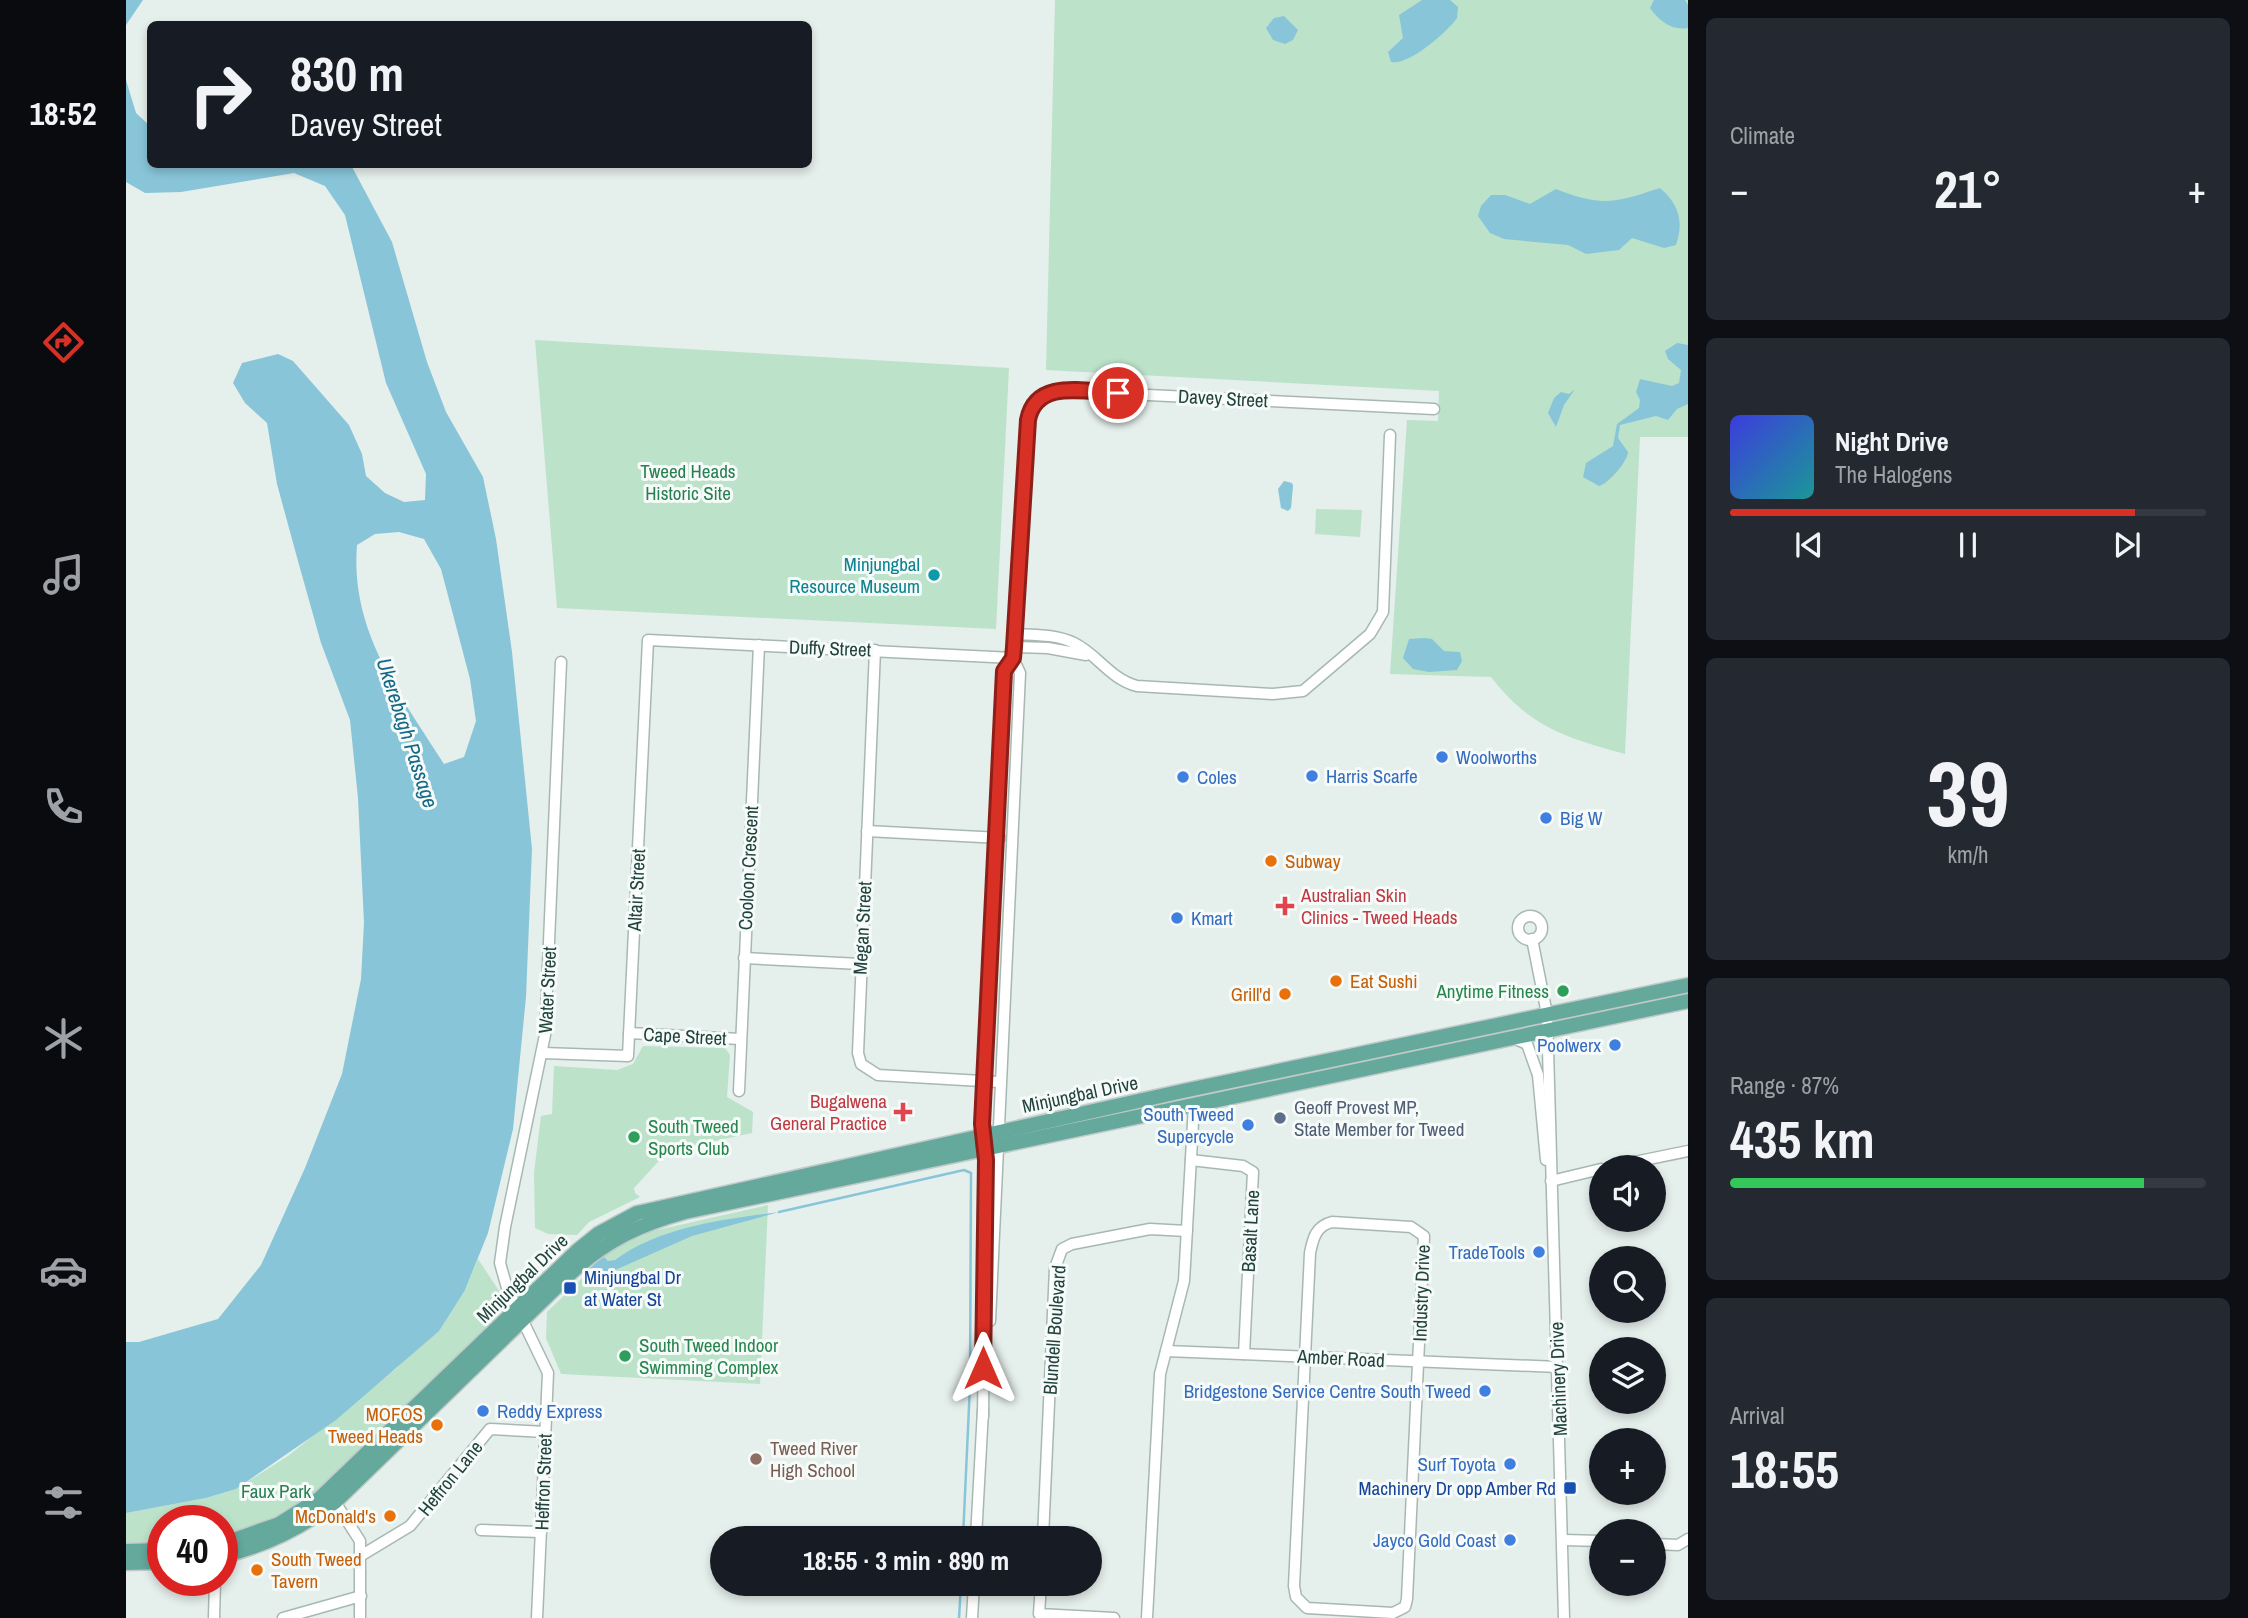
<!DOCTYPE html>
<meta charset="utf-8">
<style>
body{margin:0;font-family:"Archivo Narrow",sans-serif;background:#242831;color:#f1f3f6;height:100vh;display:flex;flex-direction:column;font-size:26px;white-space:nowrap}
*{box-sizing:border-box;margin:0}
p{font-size:23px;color:#9ea1a6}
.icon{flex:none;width:38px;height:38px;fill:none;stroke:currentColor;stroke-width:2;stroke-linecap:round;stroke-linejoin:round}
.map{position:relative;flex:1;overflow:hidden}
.sheet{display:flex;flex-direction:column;gap:18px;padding:18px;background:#0d0f14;width:560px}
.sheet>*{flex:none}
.guide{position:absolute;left:21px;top:21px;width:665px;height:147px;border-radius:10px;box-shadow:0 4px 10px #0003;background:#171b24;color:#f1f3f6;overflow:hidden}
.fabs{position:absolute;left:1463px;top:1155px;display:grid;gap:14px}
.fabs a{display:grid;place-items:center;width:77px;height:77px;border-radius:50%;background:#171b24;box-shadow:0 4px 10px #0003;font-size:35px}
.speed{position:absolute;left:21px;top:1505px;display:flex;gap:14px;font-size:35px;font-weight:700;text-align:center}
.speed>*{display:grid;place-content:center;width:91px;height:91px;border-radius:50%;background:#171b24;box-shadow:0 4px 10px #0003;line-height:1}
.speed .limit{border:10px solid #d22;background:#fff;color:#111}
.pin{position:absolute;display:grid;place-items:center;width:60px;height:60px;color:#fff;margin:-30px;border:4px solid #fff;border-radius:50%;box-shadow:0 2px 7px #0007}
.me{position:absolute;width:77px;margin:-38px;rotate:0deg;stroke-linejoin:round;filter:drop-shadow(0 0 5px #0008)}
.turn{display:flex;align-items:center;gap:24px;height:147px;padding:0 28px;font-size:32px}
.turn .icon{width:91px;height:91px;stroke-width:2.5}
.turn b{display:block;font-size:49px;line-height:60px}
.big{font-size:52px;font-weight:800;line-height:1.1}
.sheet .widget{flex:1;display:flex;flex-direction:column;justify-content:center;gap:10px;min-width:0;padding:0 24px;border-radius:10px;background:#242831}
.sheet .dial{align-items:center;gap:0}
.dial b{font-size:91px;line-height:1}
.song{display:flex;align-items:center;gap:21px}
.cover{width:84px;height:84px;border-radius:10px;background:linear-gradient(135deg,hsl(240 70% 55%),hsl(180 70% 35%))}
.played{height:7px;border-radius:4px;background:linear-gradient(90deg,#d93025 85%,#363941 85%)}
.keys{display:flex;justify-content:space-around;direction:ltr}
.heat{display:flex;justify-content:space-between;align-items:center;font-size:38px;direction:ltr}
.charge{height:10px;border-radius:5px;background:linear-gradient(90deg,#34c759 87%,#363941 0)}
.trip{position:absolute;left:584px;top:1526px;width:392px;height:70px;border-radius:35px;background:#171b24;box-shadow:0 4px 10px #0003;font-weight:800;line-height:70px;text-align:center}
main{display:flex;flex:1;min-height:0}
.tab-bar{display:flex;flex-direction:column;width:126px;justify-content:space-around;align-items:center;background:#090b0e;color:#9ea1a6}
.tab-bar .icon{width:49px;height:49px}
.tab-bar .on{color:#d93025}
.tab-bar b{font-size:32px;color:#f1f3f6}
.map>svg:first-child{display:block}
.green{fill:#bce2ca}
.water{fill:#89c5d9;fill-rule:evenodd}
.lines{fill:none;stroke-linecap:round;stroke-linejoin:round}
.stream{stroke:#89c5d9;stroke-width:2.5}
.minor-casing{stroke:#a7b8b3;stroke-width:13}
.major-casing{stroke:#c1cac9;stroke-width:17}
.minor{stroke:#fff;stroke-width:10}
.major{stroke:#65a99d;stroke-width:14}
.route-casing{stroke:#8d1f18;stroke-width:18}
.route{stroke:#d93025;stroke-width:12}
.culture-dot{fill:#0f9aa8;stroke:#f6fbf9;stroke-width:2.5}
.shop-dot{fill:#3f7fe0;stroke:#f6fbf9;stroke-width:2.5}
.food-dot{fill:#e8710a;stroke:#f6fbf9;stroke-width:2.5}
.health-dot{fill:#e0444e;stroke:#f6fbf9;stroke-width:2.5}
.leisure-dot{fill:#2e9e5b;stroke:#f6fbf9;stroke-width:2.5}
.service-dot{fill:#5c6f8a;stroke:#f6fbf9;stroke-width:2.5}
.transit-dot{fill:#1a4fb4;stroke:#f6fbf9;stroke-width:2.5}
.education-dot{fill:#8d6e63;stroke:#f6fbf9;stroke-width:2.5}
.labels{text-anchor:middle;stroke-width:6;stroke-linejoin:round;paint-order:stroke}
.street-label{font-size:19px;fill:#22433d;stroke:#f6fbf9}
.park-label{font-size:19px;fill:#287f51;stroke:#f6fbf9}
.culture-label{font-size:19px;fill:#0d838f;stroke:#f6fbf9;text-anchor:end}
.shop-label{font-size:19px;fill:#366cbe;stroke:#f6fbf9;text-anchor:start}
.food-label{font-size:19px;fill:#c56008;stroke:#f6fbf9;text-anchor:start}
.health-label{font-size:19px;fill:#be3a42;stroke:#f6fbf9;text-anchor:start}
.leisure-label{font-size:19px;fill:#27864d;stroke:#f6fbf9;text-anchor:start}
.service-label{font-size:19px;fill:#4e5e75;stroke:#f6fbf9;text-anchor:start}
.transit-label{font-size:19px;fill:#164399;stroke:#f6fbf9;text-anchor:start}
.education-label{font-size:19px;fill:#785e54;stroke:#f6fbf9;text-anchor:start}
.water-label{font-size:21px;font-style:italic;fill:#156986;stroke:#f6fbf9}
</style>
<main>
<nav class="tab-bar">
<b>18:52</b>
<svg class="icon on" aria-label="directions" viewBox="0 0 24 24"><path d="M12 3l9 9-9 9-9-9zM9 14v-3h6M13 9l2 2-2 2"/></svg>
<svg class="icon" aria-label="music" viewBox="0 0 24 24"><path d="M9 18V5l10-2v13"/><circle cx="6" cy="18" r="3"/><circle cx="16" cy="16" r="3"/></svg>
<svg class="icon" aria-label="phone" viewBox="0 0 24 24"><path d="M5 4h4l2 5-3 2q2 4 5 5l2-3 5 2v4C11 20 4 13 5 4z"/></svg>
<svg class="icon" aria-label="climate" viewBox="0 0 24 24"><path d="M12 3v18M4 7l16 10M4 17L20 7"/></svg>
<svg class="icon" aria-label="car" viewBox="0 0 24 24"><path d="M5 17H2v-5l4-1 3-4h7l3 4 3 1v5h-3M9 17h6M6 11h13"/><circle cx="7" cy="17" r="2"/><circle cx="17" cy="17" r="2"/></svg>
<svg class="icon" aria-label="filters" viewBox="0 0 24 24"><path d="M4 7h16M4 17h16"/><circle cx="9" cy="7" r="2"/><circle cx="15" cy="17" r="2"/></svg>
</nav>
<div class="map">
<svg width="1562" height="1618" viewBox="0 0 1562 1618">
<rect width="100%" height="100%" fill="#e5efeb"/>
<g class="green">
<path d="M 929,0 L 1562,0 L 1562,437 L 1514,437 L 1499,754 C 1439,737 1405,728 1365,677 L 1264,674 L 1281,420 L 1312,421 L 1313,391 L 920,370 Z"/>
<path d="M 409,340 L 883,368 L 870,629 L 431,608 Z"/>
<path d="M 1190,509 L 1236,510 L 1234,537 L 1189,534 Z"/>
<path d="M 517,1046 L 599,1048 L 604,1055 L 601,1097 L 627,1112 L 626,1133 L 542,1151 L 508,1188 L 509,1193 L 514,1197 L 463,1222 L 451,1235 L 422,1234 L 409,1228 L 408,1173 L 415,1116 L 426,1114 L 428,1066 L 491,1070 L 507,1064 Z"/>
<path d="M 642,1205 L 634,1384 L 435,1374 L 420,1338 L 421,1312 L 485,1250 L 527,1231 Z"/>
<path d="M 352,1259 L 385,1309 L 191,1493 L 147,1522 L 96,1538 L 96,1521 L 37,1521 L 37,1542 L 0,1543 L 0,1513 L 80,1498 L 110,1489 L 162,1456 L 271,1368 L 339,1290 Z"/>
</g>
<g class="water">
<path d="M 0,0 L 17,0 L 0,25 Z"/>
<path d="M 1296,0 L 1324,0 L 1332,7 L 1331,18 C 1321,32 1283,66 1265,62 L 1262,52 L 1277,38 L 1273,15 Z"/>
<path d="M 1528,0 L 1559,0 L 1562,5 L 1562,28 C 1546,31 1533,21 1524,8 Z"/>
<path d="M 1158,16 L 1172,30 L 1167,40 L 1159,44 L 1147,40 L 1140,28 L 1148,18 Z"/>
<path d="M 0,80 L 10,113 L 24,126 L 24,164 L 225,165 L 266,242 L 301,362 L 320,412 L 357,477 L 370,539 L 386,652 L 406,849 L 400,997 L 387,1129 L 362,1233 L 339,1290 L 313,1331 L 210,1420 L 110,1489 L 80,1498 L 0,1513 L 0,1342 L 13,1342 L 92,1319 L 135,1265 L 179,1168 L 216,1074 L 235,979 L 238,923 L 232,798 L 224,720 L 195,643 L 172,561 L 151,484 L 141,423 L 119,403 L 107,383 L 116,363 L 152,354 L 167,361 L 223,425 L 236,454 L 240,476 L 259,493 L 278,502 L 299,500 L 300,474 L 260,383 L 219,215 L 199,186 L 168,173 L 55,192 L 19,193 L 0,182 ZM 273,532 L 298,539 L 315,569 L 344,679 L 350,721 L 338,757 L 318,764 C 274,694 224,632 231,545 L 249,534 Z"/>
<path d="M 1534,188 C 1553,204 1558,222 1550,245 L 1538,248 L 1506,238 L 1493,250 L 1460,254 L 1442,245 L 1378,239 L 1364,233 L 1352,216 L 1355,206 L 1365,195 L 1379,195 L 1404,204 L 1430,189 C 1476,207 1488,203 1534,188 Z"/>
<path d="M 1551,343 L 1562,345 L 1562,404 L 1551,409 L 1542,420 L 1530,416 L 1494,425 L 1492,438 L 1502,452 C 1502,461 1482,484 1473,486 L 1457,477 L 1460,463 L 1487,446 L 1491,424 L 1513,408 L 1514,400 L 1510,392 L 1514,379 L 1546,386 L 1553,383 L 1555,370 L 1542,359 L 1539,351 Z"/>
<path d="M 1449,389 L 1438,405 L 1430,427 L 1422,413 L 1428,398 L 1435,392 L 1443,394 Z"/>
<path d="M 1158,481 L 1166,483 L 1167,486 L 1165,508 L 1162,511 L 1155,508 L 1152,489 Z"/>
<path d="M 1299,638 L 1306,639 L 1318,651 L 1334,652 L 1336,661 L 1331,670 L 1303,672 L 1287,669 L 1277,658 L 1283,639 Z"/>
<path d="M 653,1212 L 566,1236 L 487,1271 L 477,1273 L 464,1268 L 477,1256 L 482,1261 L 489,1260 C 536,1226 596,1220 653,1212 Z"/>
</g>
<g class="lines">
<g class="stream">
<path d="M 653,1212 L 838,1170 L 845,1173 L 844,1385 L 837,1538"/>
<path d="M 833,1618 L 835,1584"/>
</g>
<g class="minor-casing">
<g id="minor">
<path d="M 888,634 C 908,635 930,634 948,643 C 971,654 984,679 1011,686 L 1147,694 L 1177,691 L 1244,634 L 1257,612 L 1264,435"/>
<path d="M 888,647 L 922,648 L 960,655"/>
<path d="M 749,650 L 732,1053 L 735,1064 L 752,1075 L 873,1082"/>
<path d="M 741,831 L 874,838"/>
<circle cx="1404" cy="928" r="12"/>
<path d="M 1406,939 L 1421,1014 L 1438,1618"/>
<path d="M 618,958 L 734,964"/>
<path d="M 503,1033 L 614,1039"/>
<path d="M 1387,1038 L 1401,1044 L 1412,1075 L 1420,1160"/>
<path d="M 417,1053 L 502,1056 L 522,640 L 887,658"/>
<path d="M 613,1091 L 633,645"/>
<path d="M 1065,1160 L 1117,1166 L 1127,1172 L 1118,1354"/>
<path d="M 1484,1167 L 1562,1151"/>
<path d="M 1425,1181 L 1475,1169"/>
<path d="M 1206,1222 L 1285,1227 L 1298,1236 L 1281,1599 L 1279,1607 L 1267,1613 L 1181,1608 L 1170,1597 L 1168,1586 L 1184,1253 C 1187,1238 1190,1226 1206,1222 Z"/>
<path d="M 864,1321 L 894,673 L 887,658"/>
<path d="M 1040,1351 L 1432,1367"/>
<path d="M 857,1417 L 860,1160 L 856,1124 L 879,671 L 887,658 L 902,420 C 906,398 918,392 939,391 L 1308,409"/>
<path d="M 209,1502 L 234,1541 L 234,1618"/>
<path d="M 355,1530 L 415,1532"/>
<path d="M 850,1538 L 857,1410"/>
<path d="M 917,1538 L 929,1268 L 936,1249 L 946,1244 L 1024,1229 L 1061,1231"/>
<path d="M 1438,1540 L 1475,1541"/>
<path d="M 1528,1544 L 1552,1545 L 1562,1539"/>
<path d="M 236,1555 L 284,1526 L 364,1429 L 419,1432"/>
<path d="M 915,1584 L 913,1614 L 988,1618"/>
<path d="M 88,1618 L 89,1580"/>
<path d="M 157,1618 L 235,1596"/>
<path d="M 411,1618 L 422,1373 L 381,1288 L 374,1263 L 379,1227 L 419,1035 L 435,662"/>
<path d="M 846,1618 L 848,1584"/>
<path d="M 1021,1618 L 1034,1374 L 1058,1281 L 1068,1105"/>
</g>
</g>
<g class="major-casing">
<g id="major">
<path d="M 96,1544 L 153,1524 L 193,1499 L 451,1251 L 472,1234 L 511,1213 L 1057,1091 L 1562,985"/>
<path d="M 0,1551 L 37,1550"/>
<path d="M 96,1556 C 139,1546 174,1529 209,1502 L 447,1271 C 481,1240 515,1224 559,1212 L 1562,1001"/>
<path d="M 0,1563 L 37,1562"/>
</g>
</g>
<use href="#minor" class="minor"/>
<use href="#major" class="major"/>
</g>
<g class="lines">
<g class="route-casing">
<path id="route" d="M 857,1368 L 860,1160 L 856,1124 L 878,671 L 887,658 L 888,647 L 902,420 C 910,378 960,392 992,393"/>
</g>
<use href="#route" class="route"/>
</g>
<circle class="culture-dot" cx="808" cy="575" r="7"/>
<g class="shop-dot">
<circle cx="1316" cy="757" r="7"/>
<circle cx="1186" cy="776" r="7"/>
<circle cx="1057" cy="777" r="7"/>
<circle cx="1420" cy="818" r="7"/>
<circle cx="1051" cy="918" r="7"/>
<circle cx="1489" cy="1045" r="7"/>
<circle cx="1122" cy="1125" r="7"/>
<circle cx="1413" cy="1252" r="7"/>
<circle cx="1359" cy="1391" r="7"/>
<circle cx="357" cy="1411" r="7"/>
<circle cx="1384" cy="1464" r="7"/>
<circle cx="1384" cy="1540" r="7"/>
</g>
<g class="food-dot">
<circle cx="1145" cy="861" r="7"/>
<circle cx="1210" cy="981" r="7"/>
<circle cx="1159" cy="994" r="7"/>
<circle cx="311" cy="1425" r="7"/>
<circle cx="264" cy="1516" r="7"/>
<circle cx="131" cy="1570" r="7"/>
</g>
<g class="health-dot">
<path d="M1155.5 895.5h7v7h7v7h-7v7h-7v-7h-7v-7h7z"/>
<path d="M773.5 1101.5h7v7h7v7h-7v7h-7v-7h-7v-7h7z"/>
</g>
<g class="leisure-dot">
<circle cx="1437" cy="991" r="7"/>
<circle cx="508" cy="1137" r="7"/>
<circle cx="499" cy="1356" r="7"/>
</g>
<circle class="service-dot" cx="1154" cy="1118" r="7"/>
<g class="transit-dot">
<rect x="437" y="1281" width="14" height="14" rx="3.5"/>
<rect x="1437" y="1481" width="14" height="14" rx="3.5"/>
</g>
<circle class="education-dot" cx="630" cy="1459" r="7"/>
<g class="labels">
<g class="street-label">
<text transform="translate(1097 398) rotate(3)" y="7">Davey Street</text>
<text transform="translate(704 648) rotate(2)" y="7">Duffy Street</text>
<text transform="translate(622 868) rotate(-87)" y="7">Cooloon Crescent</text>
<text transform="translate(510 890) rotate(-87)" y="7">Altair Street</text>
<text transform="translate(736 928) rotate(-87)" y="7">Megan Street</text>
<text transform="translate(421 990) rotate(-87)" y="7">Water Street</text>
<text transform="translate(559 1036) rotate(3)" y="7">Cape Street</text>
<text transform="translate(954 1094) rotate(-12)" y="7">Minjungbal Drive</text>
<text transform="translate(1124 1231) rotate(-87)" y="7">Basalt Lane</text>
<text transform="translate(396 1278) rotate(-44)" y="7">Minjungbal Drive</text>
<text transform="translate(1295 1293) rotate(-88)" y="7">Industry Drive</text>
<text transform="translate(928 1330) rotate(-86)" y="7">Blundell Boulevard</text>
<text transform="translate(1215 1358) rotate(3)" y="7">Amber Road</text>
<text transform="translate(1432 1379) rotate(-92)" y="7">Machinery Drive</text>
<text transform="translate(324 1478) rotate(-51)" y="7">Heffron Lane</text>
<text transform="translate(417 1482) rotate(-88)" y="7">Heffron Street</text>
</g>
<g class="park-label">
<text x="562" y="478">Tweed Heads<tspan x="562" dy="22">Historic Site</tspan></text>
<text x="150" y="1498">Faux Park</text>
</g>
<g class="culture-label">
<text x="794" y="571">Minjungbal<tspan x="794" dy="22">Resource Museum</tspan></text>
</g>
<g class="shop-label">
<text x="1330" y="764">Woolworths</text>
<text x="1200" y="783">Harris Scarfe</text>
<text x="1071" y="784">Coles</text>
<text x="1434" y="825">Big W</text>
<text x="1065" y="925">Kmart</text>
<text x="1475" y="1052" text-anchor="end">Poolwerx</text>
<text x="1108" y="1121" text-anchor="end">South Tweed<tspan x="1108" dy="22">Supercycle</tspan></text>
<text x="1399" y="1259" text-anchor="end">TradeTools</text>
<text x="1345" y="1398" text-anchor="end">Bridgestone Service Centre South Tweed</text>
<text x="371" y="1418">Reddy Express</text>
<text x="1370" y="1471" text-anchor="end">Surf Toyota</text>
<text x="1370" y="1547" text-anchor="end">Jayco Gold Coast</text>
</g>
<g class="food-label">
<text x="1159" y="868">Subway</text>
<text x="1224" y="988">Eat Sushi</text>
<text x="1145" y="1001" text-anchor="end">Grill'd</text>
<text x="297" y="1421" text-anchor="end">MOFOS<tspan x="297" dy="22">Tweed Heads</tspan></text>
<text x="250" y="1523" text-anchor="end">McDonald's</text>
<text x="145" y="1566">South Tweed<tspan x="145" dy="22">Tavern</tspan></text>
</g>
<g class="health-label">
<text x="1175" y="902">Australian Skin<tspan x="1175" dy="22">Clinics - Tweed Heads</tspan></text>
<text x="761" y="1108" text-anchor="end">Bugalwena<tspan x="761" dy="22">General Practice</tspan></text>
</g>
<g class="leisure-label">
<text x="1423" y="998" text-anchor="end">Anytime Fitness</text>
<text x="522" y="1133">South Tweed<tspan x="522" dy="22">Sports Club</tspan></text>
<text x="513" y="1352">South Tweed Indoor<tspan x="513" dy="22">Swimming Complex</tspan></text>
</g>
<g class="service-label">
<text x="1168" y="1114">Geoff Provest MP,<tspan x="1168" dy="22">State Member for Tweed</tspan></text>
</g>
<g class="transit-label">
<text x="458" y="1284">Minjungbal Dr<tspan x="458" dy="22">at Water St</tspan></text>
<text x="1430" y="1495" text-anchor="end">Machinery Dr opp Amber Rd</text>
</g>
<g class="education-label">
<text x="644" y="1455">Tweed River<tspan x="644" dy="22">High School</tspan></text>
</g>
<g class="water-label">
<text transform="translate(281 733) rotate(72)" y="7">Ukerebagh Passage</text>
</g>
</g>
</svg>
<div class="fabs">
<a><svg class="icon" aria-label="sound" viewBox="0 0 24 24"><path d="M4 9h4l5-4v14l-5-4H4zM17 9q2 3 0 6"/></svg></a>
<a><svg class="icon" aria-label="search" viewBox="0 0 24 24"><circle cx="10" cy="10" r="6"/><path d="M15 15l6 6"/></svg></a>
<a><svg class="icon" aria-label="layers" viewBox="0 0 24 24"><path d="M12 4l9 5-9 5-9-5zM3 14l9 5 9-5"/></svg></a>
<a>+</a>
<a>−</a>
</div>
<div class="speed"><div class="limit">40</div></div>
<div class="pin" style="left:992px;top:393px;background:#d93025"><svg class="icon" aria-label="arrive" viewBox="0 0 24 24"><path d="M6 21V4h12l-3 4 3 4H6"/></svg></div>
<svg class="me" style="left:857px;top:1368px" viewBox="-20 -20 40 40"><path d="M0-17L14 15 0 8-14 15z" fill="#d93025" stroke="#fff" stroke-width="4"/></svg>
<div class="trip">18:55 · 3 min · 890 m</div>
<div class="guide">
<div class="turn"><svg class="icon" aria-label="right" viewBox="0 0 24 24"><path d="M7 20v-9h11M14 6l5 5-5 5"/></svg><div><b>830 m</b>Davey Street</div></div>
</div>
</div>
<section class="sheet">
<div class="widget"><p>Climate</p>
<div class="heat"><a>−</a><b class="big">21°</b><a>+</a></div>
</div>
<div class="widget">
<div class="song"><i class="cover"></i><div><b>Night Drive</b><p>The Halogens</p></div></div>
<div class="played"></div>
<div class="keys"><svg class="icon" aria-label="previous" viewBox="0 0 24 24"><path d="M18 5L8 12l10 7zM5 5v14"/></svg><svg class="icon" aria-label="pause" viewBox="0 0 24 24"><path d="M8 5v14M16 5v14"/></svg><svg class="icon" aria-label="next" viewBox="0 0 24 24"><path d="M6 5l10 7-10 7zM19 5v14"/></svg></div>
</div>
<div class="widget dial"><b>39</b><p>km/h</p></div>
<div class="widget"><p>Range · 87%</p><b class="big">435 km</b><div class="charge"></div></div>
<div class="widget"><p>Arrival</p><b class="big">18:55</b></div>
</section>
</main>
